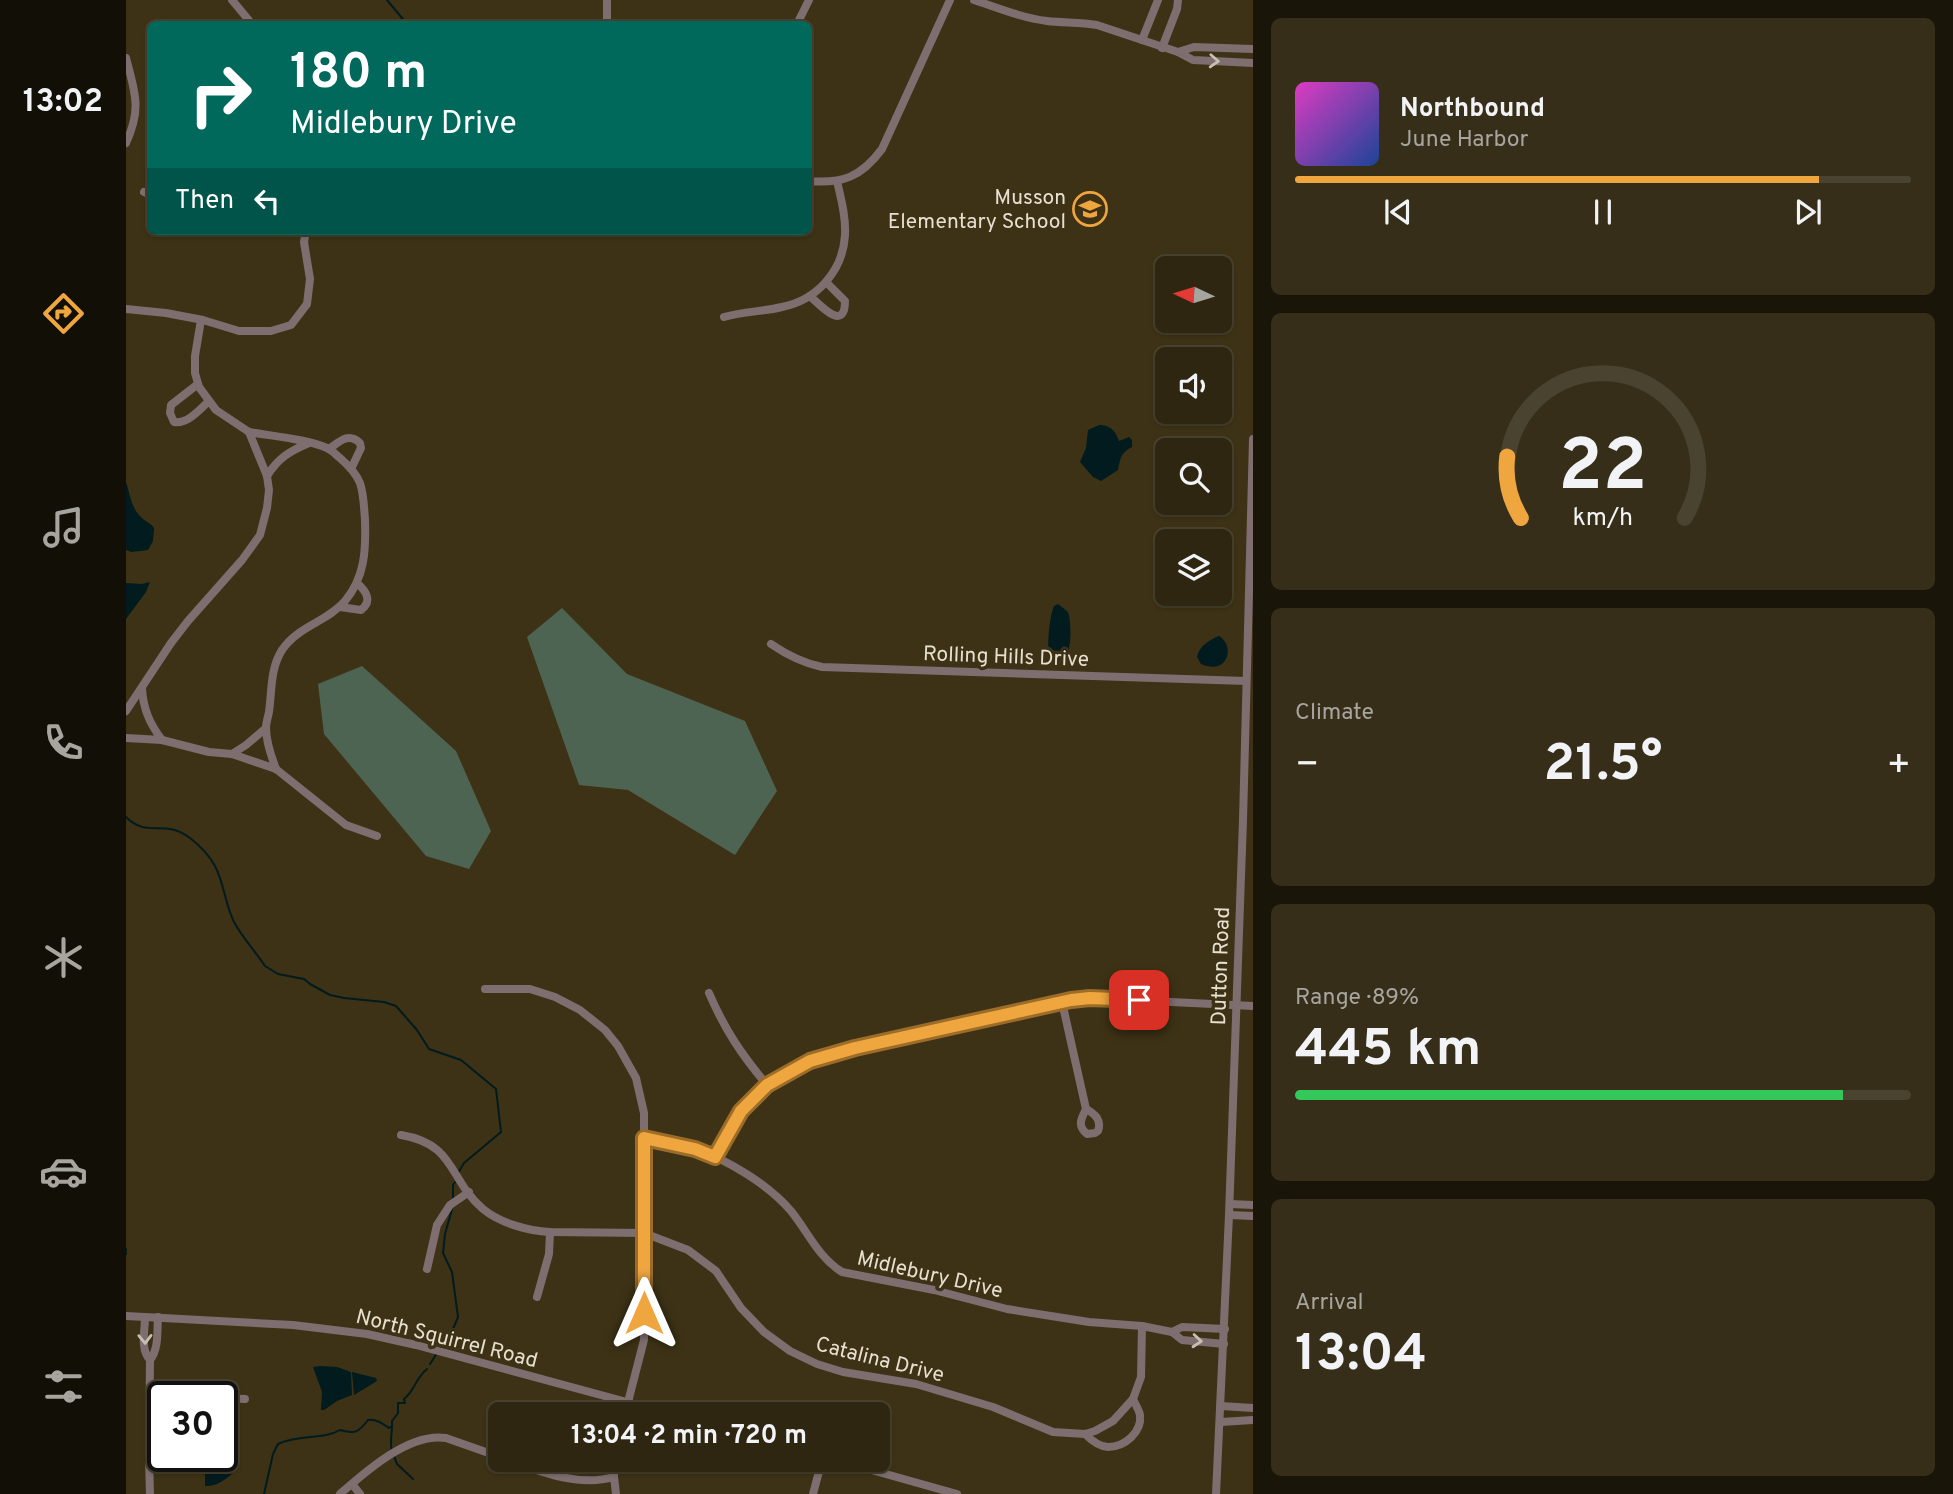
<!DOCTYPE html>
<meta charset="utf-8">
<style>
body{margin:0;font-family:Overpass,sans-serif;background:#362e19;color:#f1f3f6;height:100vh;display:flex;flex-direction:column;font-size:26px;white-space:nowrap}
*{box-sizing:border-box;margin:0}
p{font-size:23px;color:#a7a59f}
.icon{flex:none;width:38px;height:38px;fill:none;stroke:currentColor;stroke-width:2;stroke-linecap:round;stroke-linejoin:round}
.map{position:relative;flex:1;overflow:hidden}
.sheet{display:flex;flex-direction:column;gap:18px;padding:18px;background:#191509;width:700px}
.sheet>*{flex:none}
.hud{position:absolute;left:21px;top:21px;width:665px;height:214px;border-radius:10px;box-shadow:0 2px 5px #0004,0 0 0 2px #494330;background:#00695c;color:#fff;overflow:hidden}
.needle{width:46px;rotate:274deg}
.buttons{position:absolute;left:1029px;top:256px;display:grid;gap:14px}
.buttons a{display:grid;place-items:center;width:77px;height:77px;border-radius:10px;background:#2e2610;box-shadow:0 2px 5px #0004,0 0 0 2px #494330;font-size:35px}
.speed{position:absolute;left:21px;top:1381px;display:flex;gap:14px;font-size:35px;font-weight:700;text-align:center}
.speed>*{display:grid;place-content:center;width:91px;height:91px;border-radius:50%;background:#2e2610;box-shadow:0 2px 5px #0004,0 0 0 2px #494330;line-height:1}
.speed .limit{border:4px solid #111;border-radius:10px;background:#fff;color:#111}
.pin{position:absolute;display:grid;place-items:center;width:60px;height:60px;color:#fff;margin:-30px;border-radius:14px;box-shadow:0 4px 10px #0006}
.me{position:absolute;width:77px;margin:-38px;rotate:0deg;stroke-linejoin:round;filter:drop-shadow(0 0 5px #0008)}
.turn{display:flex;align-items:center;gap:24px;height:147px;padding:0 28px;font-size:32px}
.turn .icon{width:91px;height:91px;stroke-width:2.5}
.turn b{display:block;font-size:49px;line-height:60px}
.then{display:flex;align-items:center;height:66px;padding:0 28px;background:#0003;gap:14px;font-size:26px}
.big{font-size:52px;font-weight:700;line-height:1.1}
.sheet .card{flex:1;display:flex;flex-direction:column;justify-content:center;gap:10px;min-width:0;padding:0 24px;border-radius:10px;background:#362e19}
.sheet .dial{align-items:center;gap:0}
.dial svg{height:182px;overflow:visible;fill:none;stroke:#494330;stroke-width:7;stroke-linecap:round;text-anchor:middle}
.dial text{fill:#f1f3f6;stroke:none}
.song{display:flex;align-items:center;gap:21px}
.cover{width:84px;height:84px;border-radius:10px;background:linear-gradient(135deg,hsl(310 70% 55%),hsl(220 70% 35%))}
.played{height:7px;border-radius:4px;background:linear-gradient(90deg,#f0a63f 85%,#494330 85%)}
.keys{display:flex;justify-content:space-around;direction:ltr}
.heat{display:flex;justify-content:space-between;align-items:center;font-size:38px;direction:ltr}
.charge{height:10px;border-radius:5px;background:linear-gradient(90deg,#34c759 89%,#494330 0)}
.trip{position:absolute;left:362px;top:1402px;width:402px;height:70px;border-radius:10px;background:#2e2610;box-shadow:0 2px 5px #0004,0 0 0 2px #494330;font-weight:700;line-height:70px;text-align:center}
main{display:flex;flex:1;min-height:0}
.tabs{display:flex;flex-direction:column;width:126px;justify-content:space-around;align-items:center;background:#120f06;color:#a7a59f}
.tabs .icon{width:49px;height:49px}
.tabs .on{color:#f0a63f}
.tabs b{font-size:32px;color:#f1f3f6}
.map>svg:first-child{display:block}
.green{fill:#4e6452}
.water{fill:#011b1f}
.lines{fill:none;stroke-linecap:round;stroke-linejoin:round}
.stream{stroke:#011b1f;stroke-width:2}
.minor{stroke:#7e6e70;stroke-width:8}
.oneway{stroke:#c8beb3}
.route-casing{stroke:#9c6c29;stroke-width:18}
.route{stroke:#f0a63f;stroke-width:12}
.labels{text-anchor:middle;stroke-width:7;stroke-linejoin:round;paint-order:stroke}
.poi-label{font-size:21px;fill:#e7e0d0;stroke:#3d3215;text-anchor:end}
.street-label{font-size:21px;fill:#e7e0d0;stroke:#3d3215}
</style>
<main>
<nav class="tabs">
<b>13:02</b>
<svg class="icon on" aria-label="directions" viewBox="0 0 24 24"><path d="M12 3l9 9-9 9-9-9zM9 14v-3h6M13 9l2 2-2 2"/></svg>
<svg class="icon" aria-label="music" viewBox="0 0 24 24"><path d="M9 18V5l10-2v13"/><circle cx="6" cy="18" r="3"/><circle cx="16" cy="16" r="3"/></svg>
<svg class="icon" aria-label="phone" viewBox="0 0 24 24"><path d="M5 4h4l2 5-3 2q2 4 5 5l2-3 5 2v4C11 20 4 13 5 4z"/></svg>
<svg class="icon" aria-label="climate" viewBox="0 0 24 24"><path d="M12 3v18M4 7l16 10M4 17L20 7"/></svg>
<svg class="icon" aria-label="car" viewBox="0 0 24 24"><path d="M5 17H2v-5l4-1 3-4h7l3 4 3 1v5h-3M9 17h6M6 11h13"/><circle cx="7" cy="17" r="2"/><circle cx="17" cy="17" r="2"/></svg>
<svg class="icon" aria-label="filters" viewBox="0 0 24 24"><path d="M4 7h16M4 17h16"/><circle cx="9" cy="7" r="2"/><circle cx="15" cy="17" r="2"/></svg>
</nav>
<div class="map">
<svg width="1127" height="1494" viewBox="0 0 1127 1494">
<rect width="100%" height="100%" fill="#3d3215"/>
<g class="green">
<path d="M 436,608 L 501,674 L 619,721 L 651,791 L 609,855 L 502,790 L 453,785 L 401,637 Z"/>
<path d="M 236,666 L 330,751 L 365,831 L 343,869 L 300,856 L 198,734 L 192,684 Z"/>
</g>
<g class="water">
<path d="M 973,425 C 984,425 989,430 993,441 L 1003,437 L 1006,440 L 1006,447 C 995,452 994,459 992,470 L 975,481 L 967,477 L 954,462 L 960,448 L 962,430 Z"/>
<path d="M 0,482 C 4,494 5,507 14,516 C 18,521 24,522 28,528 L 27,541 L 22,550 L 5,552 L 0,550 Z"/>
<path d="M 24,582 L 20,592 L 0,619 L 0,583 L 16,584 Z"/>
<path d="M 932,604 L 941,611 L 943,615 C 945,628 946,647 939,658 L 929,662 C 925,658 924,659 923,653 C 921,642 924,615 928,606 Z"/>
<path d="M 1093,636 C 1109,645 1103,676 1075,664 L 1071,657 C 1073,646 1083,640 1093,636 Z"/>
<path d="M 195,1366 L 211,1367 L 225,1372 L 226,1395 L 211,1401 L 198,1410 L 195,1410 L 196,1392 L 187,1367 Z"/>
<path d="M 226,1372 L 250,1378 L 251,1381 L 228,1395 Z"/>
<path d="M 79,1456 L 84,1456 L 95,1464 L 109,1466 L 109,1471 C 101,1479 90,1487 79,1486 Z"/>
</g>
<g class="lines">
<g class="stream">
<path d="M 261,0 L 281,24"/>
<path d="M 0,817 C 22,839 38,818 64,838 C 73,845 83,855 89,866 C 98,883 99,904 108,922 C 116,937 129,951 139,966 L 152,974 L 178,979 L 184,984 L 204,995 L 218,998 L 258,1002 L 270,1006 L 291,1030 L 303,1049 L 335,1060 L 370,1089 L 375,1132 L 338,1163 L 332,1173"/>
<path d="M 327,1200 L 327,1185 L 329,1182"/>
<path d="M 0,1249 L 0,1254"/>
<path d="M 314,1348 L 325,1334 L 332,1317 L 326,1272 L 317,1253 L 319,1234 L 326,1209"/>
<path d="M 304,1364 L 311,1353"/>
<path d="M 266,1451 C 263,1442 267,1430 266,1421 L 272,1413 L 272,1403 L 279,1403 L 278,1399 C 289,1390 289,1379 301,1369"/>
<path d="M 268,1456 L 271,1464 L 287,1479"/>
<path d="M 138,1494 L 147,1454 L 152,1444 C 173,1434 197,1440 214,1430 C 229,1434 232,1433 242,1420 C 250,1419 256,1423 263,1428 L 265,1427"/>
</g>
<g class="minor">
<path d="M 106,0 L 126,24"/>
<path d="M 848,0 C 872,8 896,18 921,21 C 938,23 954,22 971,25 L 1052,52 L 1067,60 L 1127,63"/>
<path d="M 481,24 L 481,0"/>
<path d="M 671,24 L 683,0"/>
<path d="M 1016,40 L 1032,0"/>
<path d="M 1036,48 L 1051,9 L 1052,0"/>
<path d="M 1052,52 L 1068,47 L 1127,49"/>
<path d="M 0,58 C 9,92 16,109 0,143"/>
<path d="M 682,181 C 717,184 735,177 756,149 L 824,0"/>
<path d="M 18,192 L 24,195"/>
<path d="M 684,296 C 694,305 719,333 719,301 L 700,282"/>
<path d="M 0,309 L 40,313 L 77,320 L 113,331 L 145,331 L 165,325 L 181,304 L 184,279 L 178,242 L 180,231"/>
<path d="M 598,317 C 619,311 636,312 656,307 C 691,300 717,271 719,235 C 720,217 715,199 711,181"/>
<path d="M 72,384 L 45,405 L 44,413 L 48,422 C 62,424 73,410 83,401"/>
<path d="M 123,432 C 145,436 181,439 201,448 C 206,450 210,455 214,458 C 222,465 230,473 234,483 C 238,495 238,508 239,520 C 240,550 239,577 219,601 C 201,622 172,626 156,650 C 144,669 146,691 143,712 C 142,717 140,723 140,728 C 140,742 145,756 150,769"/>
<path d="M 203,449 C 214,441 223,432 234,443 L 235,448 L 225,469"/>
<path d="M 141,476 C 152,458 164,451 183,443"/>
<path d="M 214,607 L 235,610 C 247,601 240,591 231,583"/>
<path d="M 645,644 C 661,655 677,663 696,667 L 1120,681"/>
<path d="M 16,688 C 17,709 24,724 36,740"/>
<path d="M 0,711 L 45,643 L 62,621 L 116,560 L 134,535 L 141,508 L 143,490 L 141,476 L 123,432 L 90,410 L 73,387 L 69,373 L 69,356 L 75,320"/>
<path d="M 0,738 L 36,740 L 83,752 L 106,754 L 150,769 L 220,825 L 251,836"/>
<path d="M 106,754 L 120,745 L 140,728"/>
<path d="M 359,989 L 404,989 L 429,997 L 454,1010 L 479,1030 L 492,1046 L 510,1078 L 518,1113 L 518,1340 L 502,1402 L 494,1414"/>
<path d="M 583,993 C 599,1030 615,1054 641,1085"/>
<path d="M 936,1002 L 960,1109 C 955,1119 951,1126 961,1134 L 969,1133 L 972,1131 C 976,1120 969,1114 960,1109"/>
<path d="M 275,1135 C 330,1144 322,1179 357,1209 C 374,1223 402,1231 424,1232 L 518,1233 L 562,1250 L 590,1271 L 615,1308 L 638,1332 L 664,1351 L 691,1364 L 717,1372 L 790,1384 L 867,1407 L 927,1432 L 959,1434 L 969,1431 L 987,1421 L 1007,1399 L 1015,1377 L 1016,1326"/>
<path d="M 518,1138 C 535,1141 554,1144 570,1149 C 603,1161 642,1184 665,1211 C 682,1232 692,1257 716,1272 L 808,1290 L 881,1309 L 963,1322 L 1016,1326 L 1046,1332 L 1056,1340 L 1098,1344"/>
<path d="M 589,1157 L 616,1111 L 641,1085 L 684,1061 L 728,1048 L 945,1000 L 964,998 L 1127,1006"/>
<path d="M 1104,1204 L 1127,1205"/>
<path d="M 1103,1215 L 1127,1216"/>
<path d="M 301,1269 L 311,1225 L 324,1205 L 343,1192"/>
<path d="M 411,1297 L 423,1254 L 424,1232"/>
<path d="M 0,1316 L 167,1325 L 241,1334 L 290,1345 L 545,1414"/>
<path d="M 19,1317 C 19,1331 14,1349 24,1360"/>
<path d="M 1046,1332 L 1056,1327 L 1099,1329"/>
<path d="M 24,1396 L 37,1397"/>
<path d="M 96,1398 L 119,1399"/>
<path d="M 1095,1406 L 1127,1408"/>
<path d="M 1095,1422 L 1127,1420"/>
<path d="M 959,1434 C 965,1440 973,1447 982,1447 C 999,1447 1016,1432 1014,1415 C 1013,1410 1009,1404 1007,1399"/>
<path d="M 382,1460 C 415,1472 453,1487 488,1477"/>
<path d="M 488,1460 L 488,1477 L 490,1494"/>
<path d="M 710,1460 L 831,1494"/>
<path d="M 226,1484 L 234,1494"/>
<path d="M 24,1494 L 23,1458 L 24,1360 C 33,1349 31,1331 32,1317"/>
<path d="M 214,1494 C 240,1471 284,1432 320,1438 L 374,1457"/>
<path d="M 687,1494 L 696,1460"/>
<path d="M 1090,1494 L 1103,1215 L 1117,820 L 1127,439"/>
</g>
</g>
<defs><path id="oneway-chevron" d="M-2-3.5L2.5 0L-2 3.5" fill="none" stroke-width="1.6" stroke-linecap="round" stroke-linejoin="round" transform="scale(1.75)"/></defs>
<g class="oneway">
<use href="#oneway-chevron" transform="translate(1088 61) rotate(3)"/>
<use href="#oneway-chevron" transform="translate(19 1339) rotate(89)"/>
<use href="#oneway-chevron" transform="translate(1071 1341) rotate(5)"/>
</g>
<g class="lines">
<g class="route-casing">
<path id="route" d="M 518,1313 L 518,1138 L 569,1149 L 589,1157 L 615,1111 L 641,1085 L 684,1061 L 729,1048 L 945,1000 L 964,998 L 1013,1000"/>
</g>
<use href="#route" class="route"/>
</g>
<defs>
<g id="school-ring" transform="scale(1.75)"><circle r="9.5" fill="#3d3215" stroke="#f0a63f" stroke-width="1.5"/><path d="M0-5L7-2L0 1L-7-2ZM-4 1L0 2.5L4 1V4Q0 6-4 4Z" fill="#f0a63f"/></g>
</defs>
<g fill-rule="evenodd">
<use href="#school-ring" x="964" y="209"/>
</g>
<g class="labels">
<g class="poi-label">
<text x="940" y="204">Musson<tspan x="940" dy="24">Elementary School</tspan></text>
</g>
<g class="street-label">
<text transform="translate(880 656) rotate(2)" y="7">Rolling Hills Drive</text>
<text transform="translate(1094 966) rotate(-88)" y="7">Dutton Road</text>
<text transform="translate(804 1274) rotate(13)" y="7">Midlebury Drive</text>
<text transform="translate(321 1338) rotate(14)" y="7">North Squirrel Road</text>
<text transform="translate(754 1359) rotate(14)" y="7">Catalina Drive</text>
</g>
</g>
</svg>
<div class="buttons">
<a><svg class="needle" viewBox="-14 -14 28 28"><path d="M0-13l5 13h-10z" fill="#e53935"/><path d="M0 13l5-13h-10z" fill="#a7a59f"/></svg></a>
<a><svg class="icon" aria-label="sound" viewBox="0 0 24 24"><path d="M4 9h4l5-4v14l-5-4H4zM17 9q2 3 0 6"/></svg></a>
<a><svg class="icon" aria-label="search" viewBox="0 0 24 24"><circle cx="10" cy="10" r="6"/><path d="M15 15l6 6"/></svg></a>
<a><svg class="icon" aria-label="layers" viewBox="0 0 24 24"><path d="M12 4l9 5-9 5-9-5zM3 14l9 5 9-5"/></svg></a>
</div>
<div class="speed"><div class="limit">30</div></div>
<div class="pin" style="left:1013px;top:1000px;background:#d93025"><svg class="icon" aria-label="arrive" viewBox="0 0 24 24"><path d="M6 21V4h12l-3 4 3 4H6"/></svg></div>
<svg class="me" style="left:518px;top:1313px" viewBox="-20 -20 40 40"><path d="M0-17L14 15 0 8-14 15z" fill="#f0a63f" stroke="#fff" stroke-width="4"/></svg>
<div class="trip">13:04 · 2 min · 720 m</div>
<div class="hud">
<div class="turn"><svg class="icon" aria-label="right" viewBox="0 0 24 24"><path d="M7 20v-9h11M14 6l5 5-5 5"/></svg><div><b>180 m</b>Midlebury Drive</div></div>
<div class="then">Then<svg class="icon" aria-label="left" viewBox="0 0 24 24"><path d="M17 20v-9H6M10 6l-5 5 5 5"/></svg></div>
</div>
</div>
<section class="sheet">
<div class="card">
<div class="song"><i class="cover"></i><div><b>Northbound</b><p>June Harbor</p></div></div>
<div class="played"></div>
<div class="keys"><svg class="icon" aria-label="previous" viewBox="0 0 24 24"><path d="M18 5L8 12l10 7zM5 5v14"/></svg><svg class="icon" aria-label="pause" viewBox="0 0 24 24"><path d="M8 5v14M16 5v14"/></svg><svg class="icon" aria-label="next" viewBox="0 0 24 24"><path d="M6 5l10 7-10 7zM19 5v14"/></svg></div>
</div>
<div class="card dial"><svg viewBox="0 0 100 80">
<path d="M14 69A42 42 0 1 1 86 69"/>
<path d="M14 69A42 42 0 0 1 8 42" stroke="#f0a63f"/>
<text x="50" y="56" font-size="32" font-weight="700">22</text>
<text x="50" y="72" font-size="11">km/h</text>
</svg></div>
<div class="card"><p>Climate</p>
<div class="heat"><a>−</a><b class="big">21.5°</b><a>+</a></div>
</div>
<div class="card"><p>Range · 89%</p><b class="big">445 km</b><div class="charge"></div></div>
<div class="card"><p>Arrival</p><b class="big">13:04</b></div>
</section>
</main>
